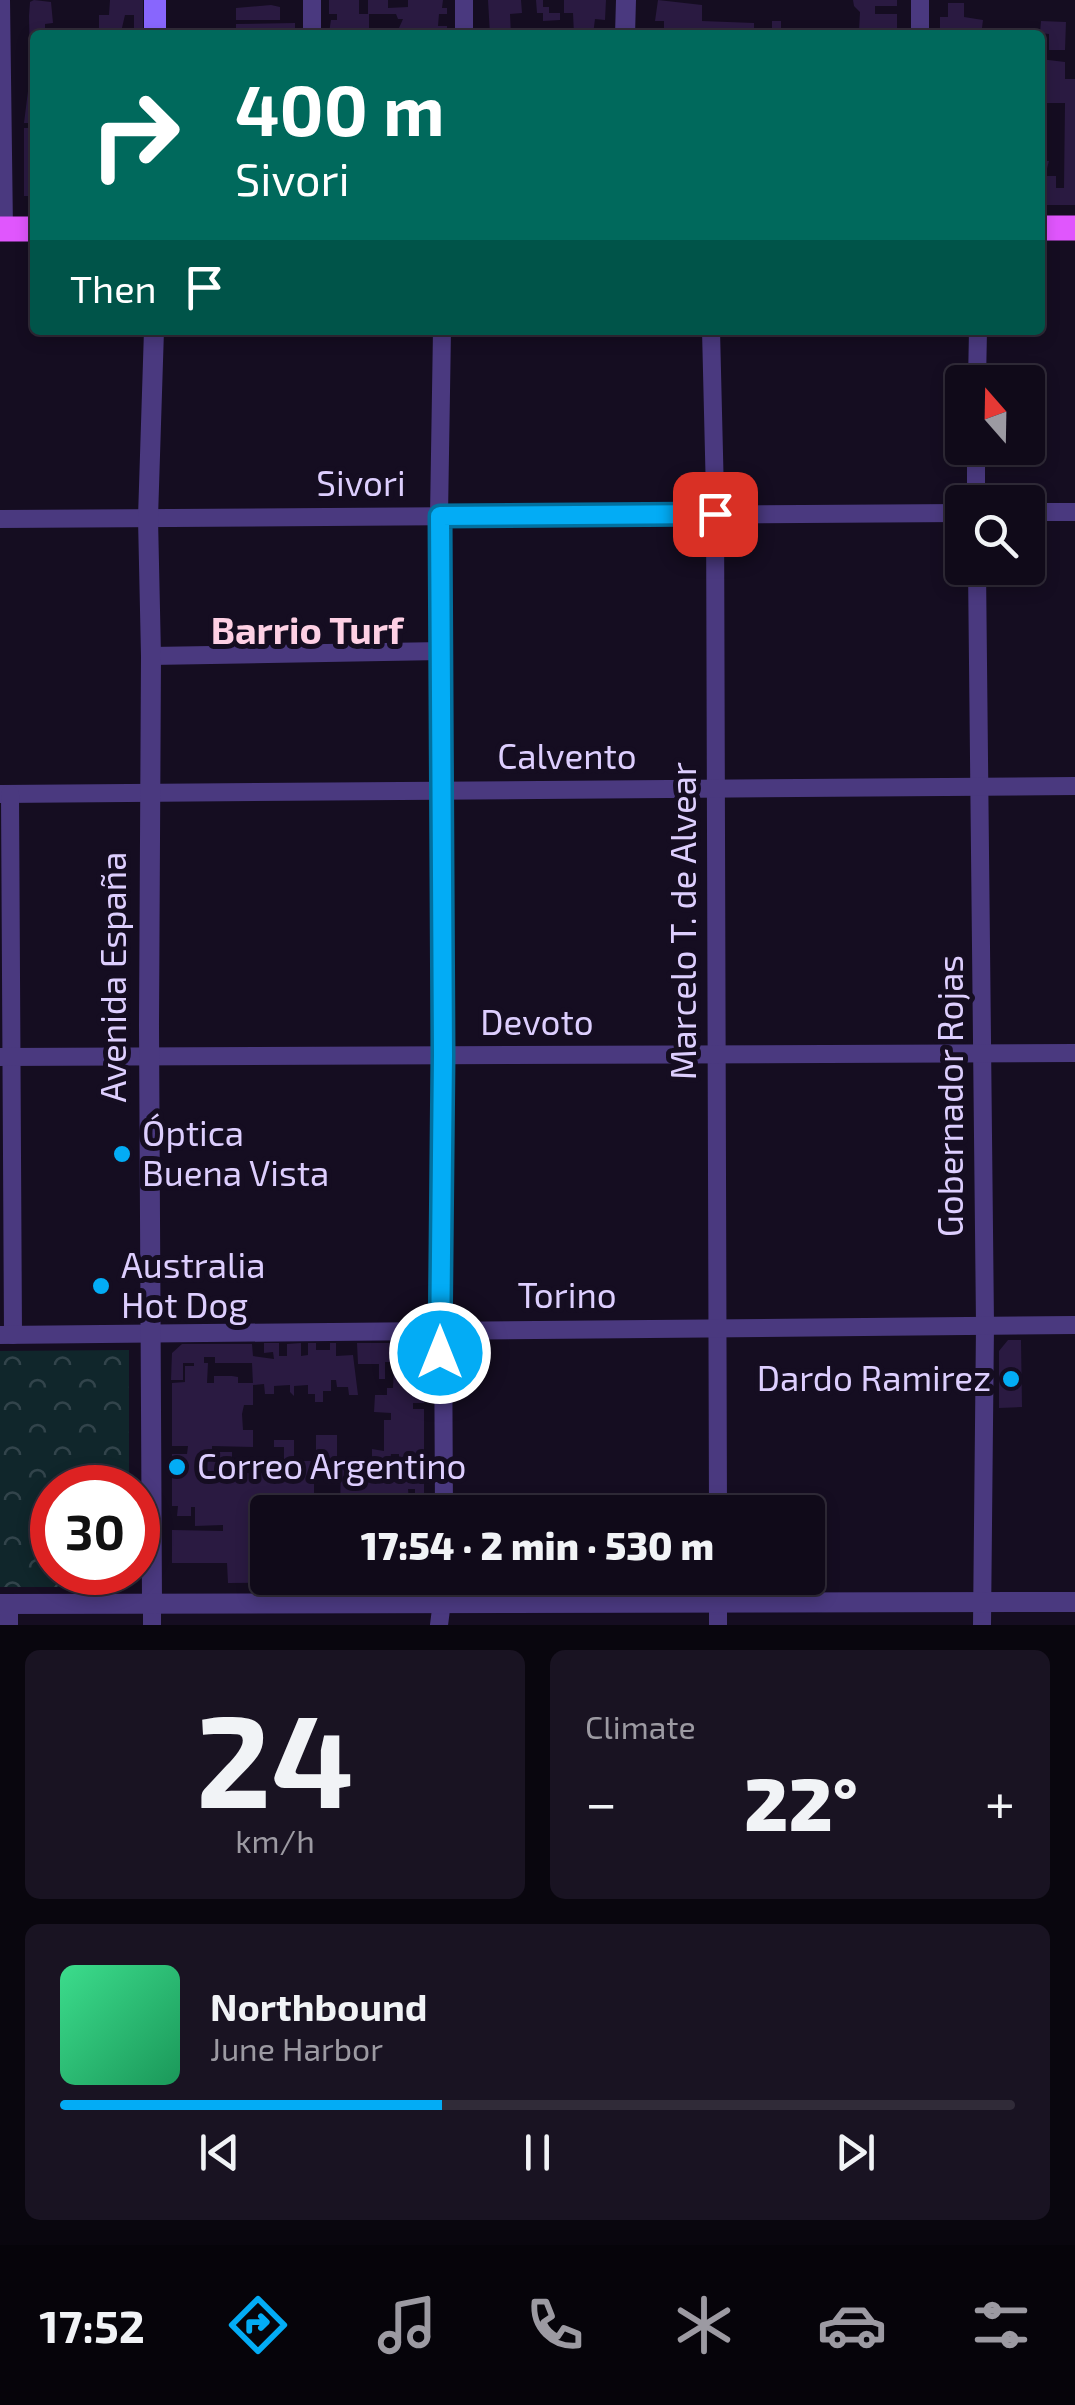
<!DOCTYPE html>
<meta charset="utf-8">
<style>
body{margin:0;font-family:"Exo 2",sans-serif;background:#191322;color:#f1f3f6;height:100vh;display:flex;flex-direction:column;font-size:38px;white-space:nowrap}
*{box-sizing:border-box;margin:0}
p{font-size:32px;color:#9c9aa2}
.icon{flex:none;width:55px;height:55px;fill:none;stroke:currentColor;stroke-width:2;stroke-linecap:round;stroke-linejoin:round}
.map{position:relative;height:1625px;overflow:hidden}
.panel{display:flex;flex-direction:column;gap:25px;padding:25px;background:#09060e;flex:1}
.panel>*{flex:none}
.guide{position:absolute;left:30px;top:30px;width:1015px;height:305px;border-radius:10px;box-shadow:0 5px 15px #0003,0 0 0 2px #302b38;background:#00695c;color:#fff;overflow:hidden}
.needle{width:65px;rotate:340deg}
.buttons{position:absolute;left:945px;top:365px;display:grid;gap:20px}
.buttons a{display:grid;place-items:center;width:100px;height:100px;border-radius:10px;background:#100a19;box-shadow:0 5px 15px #0003,0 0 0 2px #302b38;font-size:50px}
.speed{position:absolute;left:30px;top:1465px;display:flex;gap:20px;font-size:50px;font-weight:700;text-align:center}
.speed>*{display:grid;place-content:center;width:130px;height:130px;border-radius:50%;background:#100a19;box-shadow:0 5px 15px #0003,0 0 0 2px #302b38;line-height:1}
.speed .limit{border:15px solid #d22;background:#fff;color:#111}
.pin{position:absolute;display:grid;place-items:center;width:85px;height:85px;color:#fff;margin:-42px;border-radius:20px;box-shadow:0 5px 15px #0006}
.me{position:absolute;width:110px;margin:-55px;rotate:0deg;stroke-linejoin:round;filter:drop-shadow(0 0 8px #0008)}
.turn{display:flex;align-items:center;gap:35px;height:210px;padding:0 40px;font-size:45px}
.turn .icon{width:130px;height:130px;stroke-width:2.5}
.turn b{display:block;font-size:70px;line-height:85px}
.then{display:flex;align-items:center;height:95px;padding:0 40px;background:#0003;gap:20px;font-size:38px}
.big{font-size:75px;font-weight:800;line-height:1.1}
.panel .tile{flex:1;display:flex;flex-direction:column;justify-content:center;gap:15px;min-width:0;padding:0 35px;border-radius:15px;background:#191322}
.panel .dial{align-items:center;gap:0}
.dial b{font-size:130px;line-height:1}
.song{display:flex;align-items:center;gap:30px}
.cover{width:120px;height:120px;border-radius:15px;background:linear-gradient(135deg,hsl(150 70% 55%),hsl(150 70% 35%))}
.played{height:10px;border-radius:5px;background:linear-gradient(90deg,#03acf5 40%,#302b38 40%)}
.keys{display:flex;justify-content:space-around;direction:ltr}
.heat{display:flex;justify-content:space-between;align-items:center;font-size:55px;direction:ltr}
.panel .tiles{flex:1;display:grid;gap:25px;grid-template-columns:1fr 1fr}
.tile:last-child{grid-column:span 2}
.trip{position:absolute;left:250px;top:1495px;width:575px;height:100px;border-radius:10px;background:#100a19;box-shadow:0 5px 15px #0003,0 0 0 2px #302b38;font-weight:800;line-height:100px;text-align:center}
.dock{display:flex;height:160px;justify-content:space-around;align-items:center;background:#06040a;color:#9c9aa2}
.dock .icon{width:70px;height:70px}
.dock .current{color:#03acf5}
.dock b{font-size:45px;color:#f1f3f6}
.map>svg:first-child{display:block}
.forest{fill:url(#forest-crowns)}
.building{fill:#2a1a41}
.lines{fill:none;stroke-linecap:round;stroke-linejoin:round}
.minor{stroke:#4a397f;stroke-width:18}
.tertiary{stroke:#4a397f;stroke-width:20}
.secondary{stroke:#8866fd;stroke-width:22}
.primary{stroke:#e056fd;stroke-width:25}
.route-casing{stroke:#02709f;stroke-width:25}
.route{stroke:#03acf5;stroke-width:18}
.poi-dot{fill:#03acf5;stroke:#150d21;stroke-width:4}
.labels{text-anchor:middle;stroke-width:10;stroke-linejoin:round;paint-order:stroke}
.street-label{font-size:35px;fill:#ddcefe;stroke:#150d21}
.poi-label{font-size:35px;fill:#ddcefe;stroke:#150d21;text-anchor:start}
.neighbourhood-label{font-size:38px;font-weight:bold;fill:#fed0e4;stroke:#150d21}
</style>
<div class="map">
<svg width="1075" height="1625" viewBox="0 0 1075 1625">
<defs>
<pattern id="forest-crowns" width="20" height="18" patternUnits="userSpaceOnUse" patternTransform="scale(2.5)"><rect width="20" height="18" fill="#10262b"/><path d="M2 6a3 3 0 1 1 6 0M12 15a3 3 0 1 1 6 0" fill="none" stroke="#32444b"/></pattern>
</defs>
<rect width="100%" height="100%" fill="#150d21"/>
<path class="forest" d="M 129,1350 L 129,1487 L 52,1488 L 52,1572 L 129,1573 L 129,1587 L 0,1587 L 0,1351 Z"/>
<g class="building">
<path d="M 34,0 L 51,2 L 53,23 L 45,24 L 45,35 L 35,35 L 35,61 L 30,61 L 29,16 L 30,2 Z"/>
<path d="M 110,0 L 143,0 L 143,35 L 134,35 L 134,15 L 125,15 L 121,32 L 99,32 L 99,15 L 109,15 Z"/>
<path d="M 329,0 L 359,0 L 359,14 L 368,14 L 368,0 L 388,0 L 388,8 L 408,7 L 408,0 L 443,0 L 442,8 L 447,8 L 447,14 L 439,14 L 438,26 L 447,26 L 447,33 L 405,35 L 399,28 L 403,19 L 398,19 L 396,14 L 369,14 L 369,35 L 329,33 L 331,20 L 337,20 L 337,14 L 329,14 Z"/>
<path d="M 488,0 L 521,0 L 522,13 L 510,14 L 511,35 L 490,35 Z"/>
<path d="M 536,0 L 543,0 L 543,7 L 549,7 L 549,13 L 560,13 L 560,20 L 543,21 L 543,13 L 537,13 Z"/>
<path d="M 564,0 L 606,0 L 605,20 L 595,19 L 593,35 L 574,35 L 573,13 L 564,13 Z"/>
<path d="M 658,0 L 702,5 L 702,21 L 754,23 L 754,34 L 747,34 L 747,28 L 702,28 L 700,35 L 647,35 L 647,28 L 664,28 L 664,21 L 655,21 Z"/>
<path d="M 853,0 L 897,0 L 897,6 L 875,6 L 875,14 L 897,14 L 897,31 L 867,35 L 867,31 L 859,31 L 860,12 L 854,6 Z"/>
<path d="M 948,3 L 964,3 L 964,17 L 983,20 L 982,28 L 1010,28 L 1010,35 L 957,35 L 956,29 L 940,29 L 940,17 L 948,17 Z"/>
<path d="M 271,5 L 280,7 L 280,20 L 236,20 L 236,8 Z"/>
<path d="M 772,21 L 781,21 L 781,28 L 797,28 L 797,35 L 772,35 Z"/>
<path d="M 1041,21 L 1066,22 L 1065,50 L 1049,50 L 1049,34 L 1040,33 Z"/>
<path d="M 295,23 L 295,35 L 236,35 L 236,24 Z"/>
<path d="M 1040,59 L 1065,62 L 1065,79 L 1075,79 L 1075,205 L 1040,205 L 1040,161 L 1049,161 L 1045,176 L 1056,176 L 1056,188 L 1064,188 L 1065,103 L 1040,103 Z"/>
<path d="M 29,83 L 35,83 L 35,118 L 34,123 L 24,123 Z"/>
<path d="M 24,128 L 35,128 L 35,169 L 31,169 L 35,196 L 24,196 Z"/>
<path d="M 1008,1340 L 1021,1340 L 1022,1407 L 999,1408 L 999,1351 Z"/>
<path d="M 264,1343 L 279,1343 L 279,1356 L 287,1356 L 287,1344 L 301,1343 L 301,1356 L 308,1355 L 308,1343 L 316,1343 L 316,1350 L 330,1350 L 330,1343 L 336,1343 L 336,1356 L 353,1355 L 358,1395 L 349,1395 L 348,1387 L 337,1387 L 336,1380 L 331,1380 L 331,1391 L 323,1391 L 323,1402 L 315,1402 L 315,1394 L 308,1394 L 308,1385 L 294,1386 L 294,1396 L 290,1392 L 290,1385 L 274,1386 L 274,1394 L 265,1394 L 264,1384 L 253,1385 L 252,1363 L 215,1363 L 215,1357 L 204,1357 L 204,1363 L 208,1363 L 207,1383 L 214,1383 L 214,1376 L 232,1376 L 238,1377 L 238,1383 L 253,1383 L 253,1405 L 244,1405 L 242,1414 L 243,1430 L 253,1430 L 253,1447 L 212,1446 L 212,1452 L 232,1452 L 232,1473 L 284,1473 L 284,1447 L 274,1447 L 274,1440 L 294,1440 L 294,1461 L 314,1461 L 314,1496 L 303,1495 L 303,1501 L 293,1500 L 294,1512 L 268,1512 L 268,1518 L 259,1517 L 259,1525 L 264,1524 L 263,1554 L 268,1554 L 268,1578 L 321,1578 L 321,1582 L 228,1583 L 227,1563 L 172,1563 L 172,1530 L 223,1531 L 223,1525 L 195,1526 L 195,1507 L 191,1507 L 191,1516 L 177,1516 L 178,1506 L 172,1506 L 172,1454 L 187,1454 L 188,1446 L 172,1446 L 172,1383 L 185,1382 L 185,1366 L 194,1366 L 194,1363 L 183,1363 L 183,1380 L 171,1380 L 172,1353 L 182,1344 L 252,1344 L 253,1356 L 274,1359 L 273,1352 L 264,1353 Z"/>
<path d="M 357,1343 L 392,1343 L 392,1362 L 385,1362 L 385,1379 L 379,1379 L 379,1364 L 358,1364 Z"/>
<path d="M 408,1361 L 415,1361 L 415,1368 L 419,1368 L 418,1385 L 411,1385 L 411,1396 L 424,1396 L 424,1403 L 413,1403 L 413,1409 L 424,1409 L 424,1459 L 399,1459 L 399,1454 L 391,1454 L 390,1462 L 424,1462 L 424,1499 L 415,1499 L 415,1489 L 408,1489 L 409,1501 L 401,1501 L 401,1512 L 340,1512 L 341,1459 L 372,1459 L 372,1449 L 384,1451 L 384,1420 L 391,1420 L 391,1413 L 374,1412 L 375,1395 L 387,1395 L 387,1388 L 393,1388 L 394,1366 L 408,1366 Z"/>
<rect x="316" y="1435" width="21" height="24"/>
<path d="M 339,1578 L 423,1578 L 417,1583 L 339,1583 Z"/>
</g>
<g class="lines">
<g class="minor">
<path d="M 1,0 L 4,229"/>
<path d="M 312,0 L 312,35"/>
<path d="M 464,0 L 464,35"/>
<path d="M 920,35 L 920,0"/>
<path d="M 442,330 L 439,516 L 444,1512"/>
<path d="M 711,330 L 715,495 L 718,1512"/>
<path d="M 977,382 L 978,330"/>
<path d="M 976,502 L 976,448"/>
<path d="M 1028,512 L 1075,512"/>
<path d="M 0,519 L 962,513"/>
<path d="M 977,568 L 985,1325 L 982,1625"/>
<path d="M 151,656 L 442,651"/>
<path d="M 0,794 L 1075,786"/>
<path d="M 10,794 L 13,1335"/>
<path d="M 0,1057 L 1075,1053"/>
<path d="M 0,1335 L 1075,1325"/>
<path d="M 718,1578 L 718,1625"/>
<path d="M 9,1603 L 9,1625"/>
<path d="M 152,1625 L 152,1602"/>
<path d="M 439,1625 L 445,1578"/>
</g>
<g class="tertiary">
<path d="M 625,35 L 626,0"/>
<path d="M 152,1602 L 149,1025 L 151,656 L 148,518 L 154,330"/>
<path d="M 0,1604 L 1075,1602"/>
</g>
<path class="secondary" d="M 155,0 L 155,35"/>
<g class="primary">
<path d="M 1040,228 L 1075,228"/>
<path d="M 0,229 L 35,229"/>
</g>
</g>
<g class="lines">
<g class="route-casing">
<path id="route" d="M 440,1353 L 443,1055 L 440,516 L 715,514"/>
</g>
<use href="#route" class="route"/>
</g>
<g class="poi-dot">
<circle cx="122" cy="1154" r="10"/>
<circle cx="101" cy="1286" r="10"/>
<circle cx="1011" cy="1379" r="10"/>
<circle cx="177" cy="1467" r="10"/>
</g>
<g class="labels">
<g class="street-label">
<text x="361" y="496">Sivori</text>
<text x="567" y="769">Calvento</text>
<text transform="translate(684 921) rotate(-90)" y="12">Marcelo T. de Alvear</text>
<text transform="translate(114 977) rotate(-90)" y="12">Avenida España</text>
<text x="537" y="1035">Devoto</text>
<text transform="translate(951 1096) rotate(-90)" y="12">Gobernador Rojas</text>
<text x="567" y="1308">Torino</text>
</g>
<g class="poi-label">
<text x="142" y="1146">Óptica<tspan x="142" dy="40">Buena Vista</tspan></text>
<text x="121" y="1278">Australia<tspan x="121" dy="40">Hot Dog</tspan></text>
<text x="991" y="1391" text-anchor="end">Dardo Ramirez</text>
<text x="197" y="1479">Correo Argentino</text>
</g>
<g class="neighbourhood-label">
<text x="307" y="644">Barrio Turf</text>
</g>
</g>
</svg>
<div class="buttons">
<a><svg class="needle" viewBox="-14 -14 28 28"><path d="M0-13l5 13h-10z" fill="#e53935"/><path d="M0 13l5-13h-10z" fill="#9c9aa2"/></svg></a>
<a><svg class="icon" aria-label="search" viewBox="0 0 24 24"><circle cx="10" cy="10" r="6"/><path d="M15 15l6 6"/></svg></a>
</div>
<div class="speed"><div class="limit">30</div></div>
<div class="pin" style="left:715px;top:514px;background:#d93025"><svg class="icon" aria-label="arrive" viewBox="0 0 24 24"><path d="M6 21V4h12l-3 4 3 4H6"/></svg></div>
<svg class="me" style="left:440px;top:1353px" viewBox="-20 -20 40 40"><circle r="17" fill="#03acf5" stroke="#fff" stroke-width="3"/><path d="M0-11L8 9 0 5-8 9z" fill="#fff"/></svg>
<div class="trip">17:54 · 2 min · 530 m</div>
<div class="guide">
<div class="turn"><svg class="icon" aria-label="right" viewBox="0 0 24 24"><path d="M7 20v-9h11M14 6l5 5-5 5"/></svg><div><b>400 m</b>Sivori</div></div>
<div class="then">Then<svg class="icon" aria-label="arrive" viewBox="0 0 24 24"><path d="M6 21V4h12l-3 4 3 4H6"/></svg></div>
</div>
</div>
<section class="panel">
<div class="tiles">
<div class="tile dial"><b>24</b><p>km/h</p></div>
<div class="tile"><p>Climate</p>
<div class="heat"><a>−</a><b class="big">22°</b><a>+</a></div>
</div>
<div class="tile">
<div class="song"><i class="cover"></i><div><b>Northbound</b><p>June Harbor</p></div></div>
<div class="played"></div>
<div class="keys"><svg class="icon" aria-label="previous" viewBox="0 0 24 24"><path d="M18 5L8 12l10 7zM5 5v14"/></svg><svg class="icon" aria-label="pause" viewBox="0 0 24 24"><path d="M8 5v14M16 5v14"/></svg><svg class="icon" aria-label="next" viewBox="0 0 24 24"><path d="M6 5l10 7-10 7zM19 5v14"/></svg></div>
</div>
</div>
</section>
<nav class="dock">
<b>17:52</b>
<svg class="icon current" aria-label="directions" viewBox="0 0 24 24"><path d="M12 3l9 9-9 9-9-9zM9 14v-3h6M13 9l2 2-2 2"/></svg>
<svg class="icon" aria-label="music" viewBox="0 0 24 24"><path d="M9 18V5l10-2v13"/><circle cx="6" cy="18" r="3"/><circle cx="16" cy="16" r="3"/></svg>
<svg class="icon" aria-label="phone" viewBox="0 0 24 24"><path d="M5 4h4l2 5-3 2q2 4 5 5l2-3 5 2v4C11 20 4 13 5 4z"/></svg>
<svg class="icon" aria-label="climate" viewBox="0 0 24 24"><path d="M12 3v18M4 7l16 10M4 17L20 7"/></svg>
<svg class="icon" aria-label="car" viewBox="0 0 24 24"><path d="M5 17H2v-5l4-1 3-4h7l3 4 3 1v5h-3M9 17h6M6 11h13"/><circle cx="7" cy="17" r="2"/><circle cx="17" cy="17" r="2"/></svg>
<svg class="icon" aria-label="filters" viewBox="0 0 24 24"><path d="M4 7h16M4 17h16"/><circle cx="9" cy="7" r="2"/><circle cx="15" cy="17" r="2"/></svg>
</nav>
